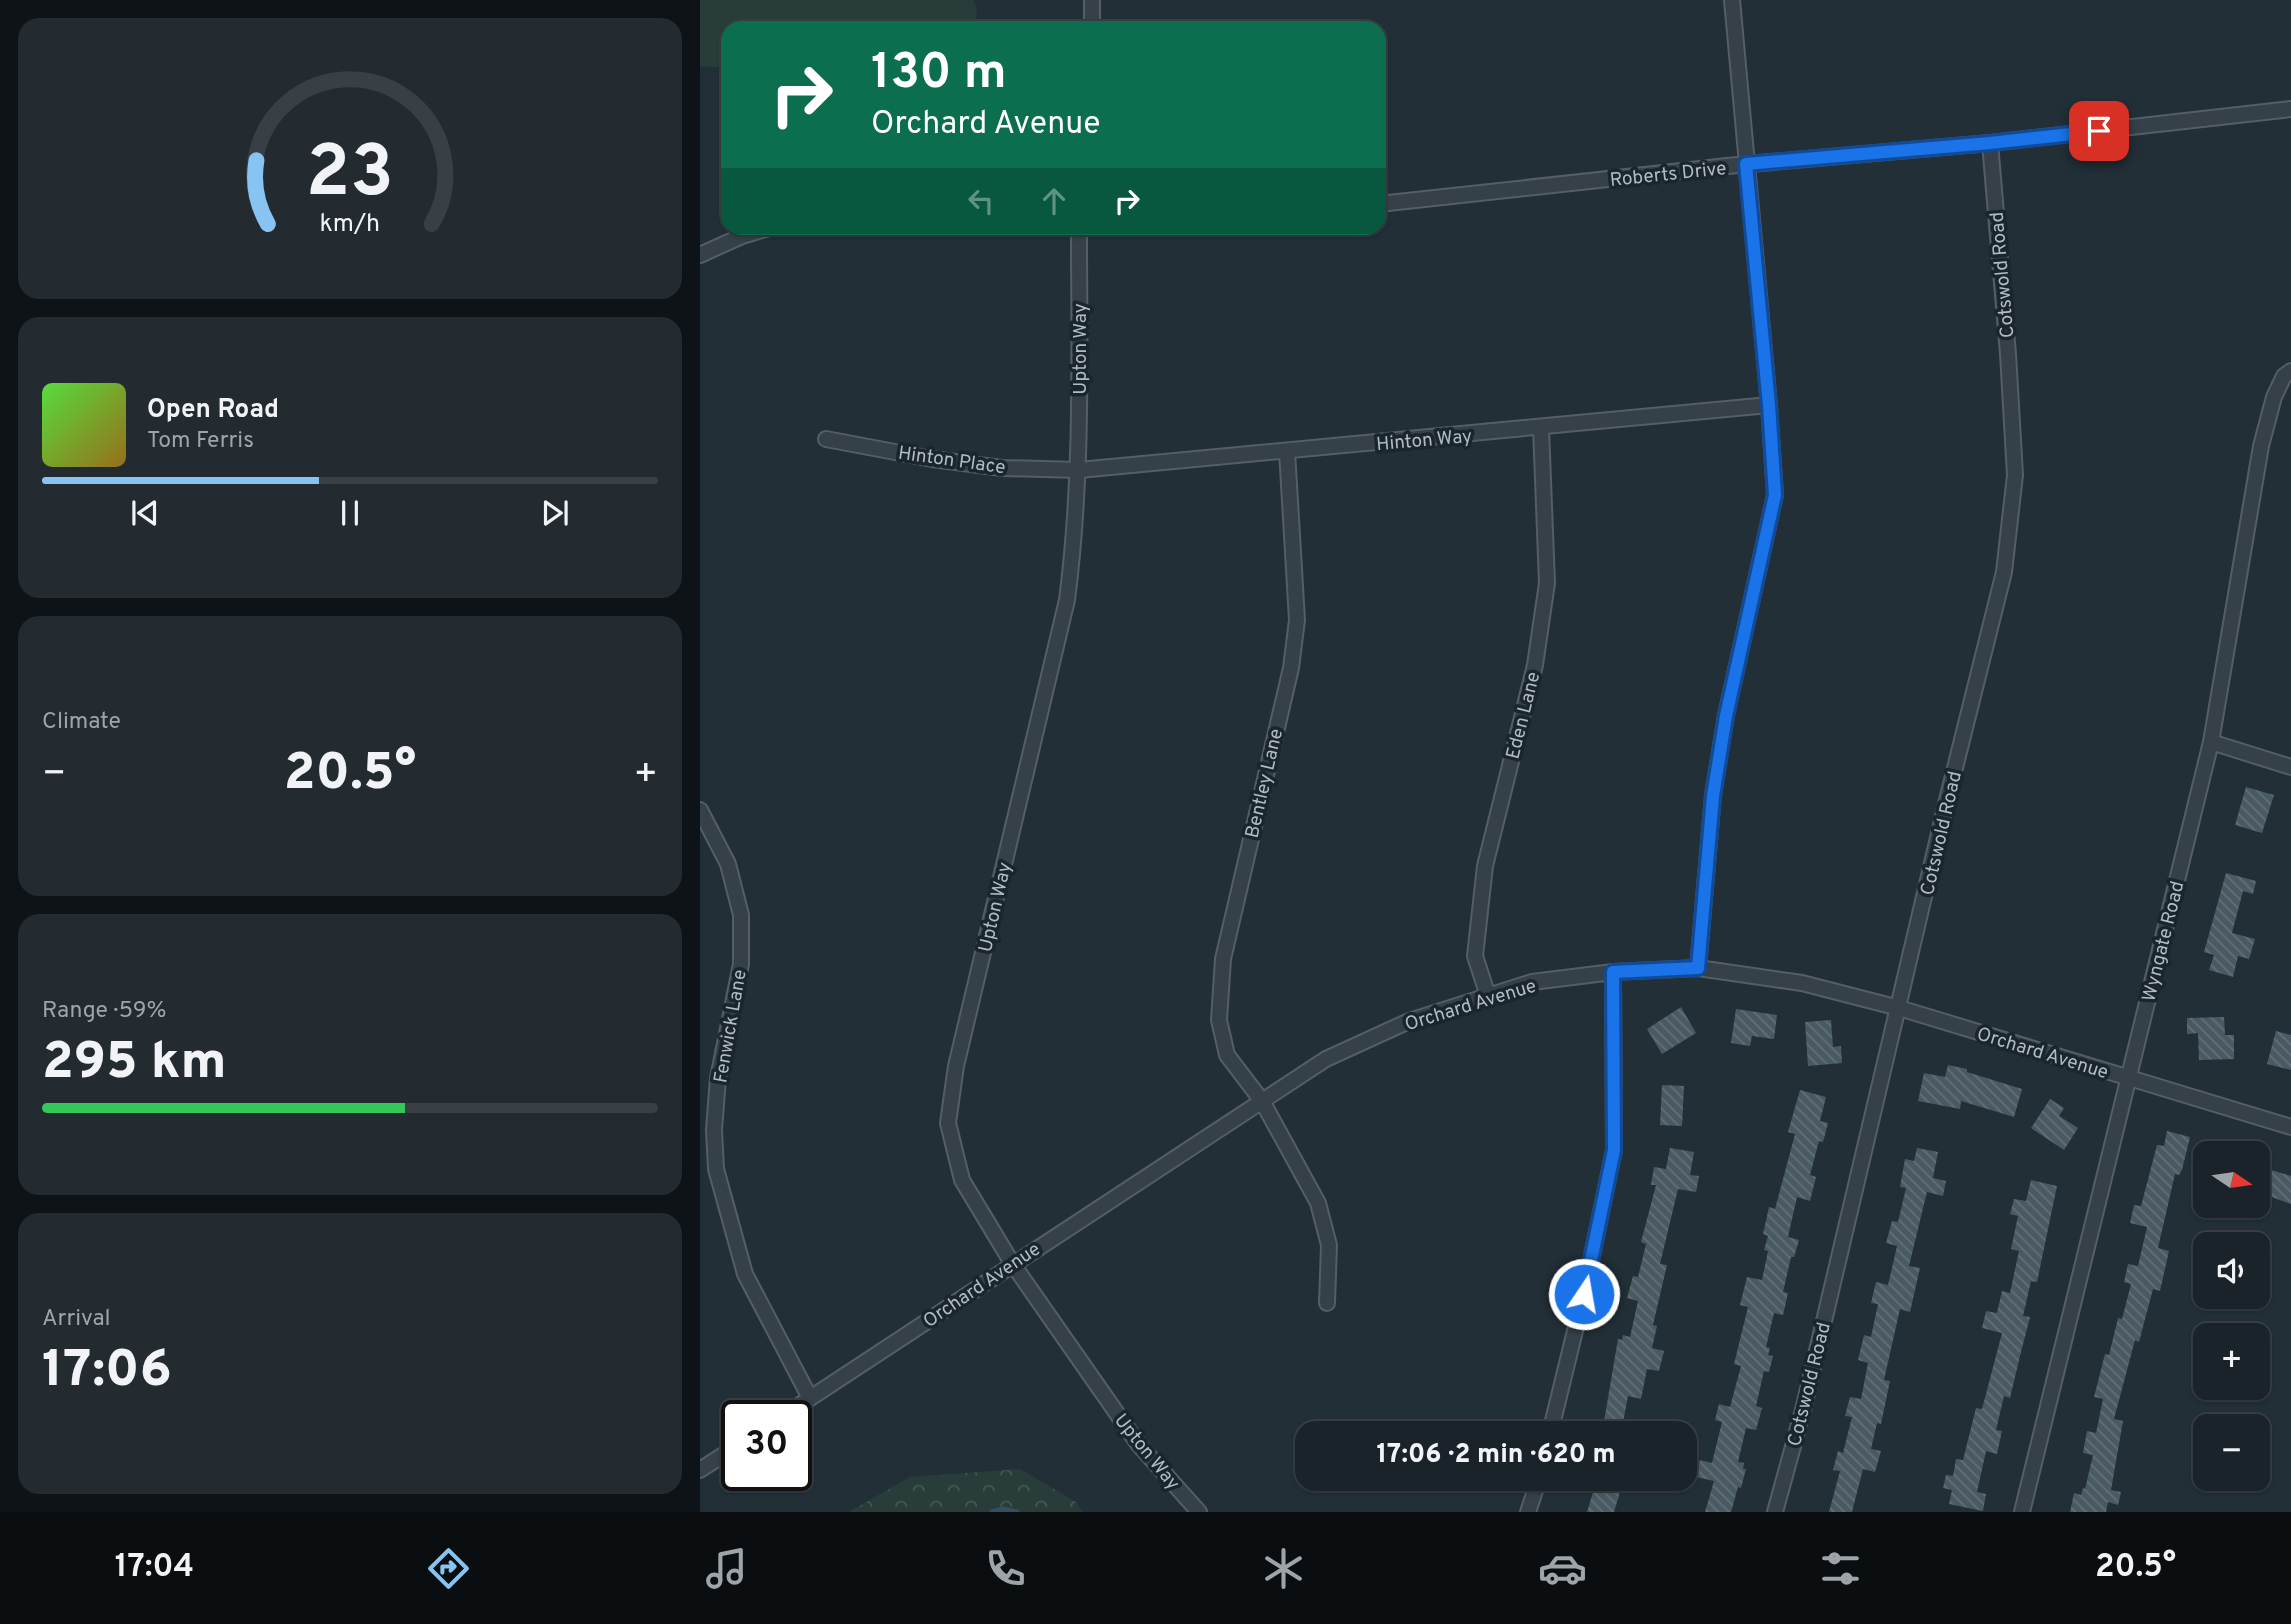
<!DOCTYPE html>
<meta charset="utf-8">
<style>
body{margin:0;font-family:Overpass,sans-serif;background:#232b31;color:#f1f3f6;height:100vh;display:flex;flex-direction:column;font-size:26px;white-space:nowrap}
*{box-sizing:border-box;margin:0}
p{font-size:23px;color:#9fa4a8}
.icon{flex:none;width:38px;height:38px;fill:none;stroke:currentColor;stroke-width:2;stroke-linecap:round;stroke-linejoin:round}
.map{position:relative;flex:1;overflow:hidden}
.sheet{display:flex;flex-direction:column;gap:18px;padding:18px;background:#0e1317;width:700px}
.sheet>*{flex:none}
.top-card{position:absolute;left:21px;top:21px;width:665px;height:214px;border-radius:21px;box-shadow:0 2px 5px #0004,0 0 0 2px #384046;background:#0b6e4f;color:#fff;overflow:hidden}
.needle{width:46px;rotate:103deg}
.tools{position:absolute;left:1493px;top:1141px;display:grid;gap:14px}
.tools a{display:grid;place-items:center;width:77px;height:77px;border-radius:14px;background:#1a2329;box-shadow:0 2px 5px #0004,0 0 0 2px #384046;font-size:35px}
.speed{position:absolute;left:21px;top:1400px;display:flex;gap:14px;font-size:35px;font-weight:700;text-align:center}
.speed>*{display:grid;place-content:center;width:91px;height:91px;border-radius:50%;background:#1a2329;box-shadow:0 2px 5px #0004,0 0 0 2px #384046;line-height:1}
.speed .limit{border:4px solid #111;border-radius:10px;background:#fff;color:#111}
.pin{position:absolute;display:grid;place-items:center;width:60px;height:60px;color:#fff;margin:-30px;border-radius:14px;box-shadow:0 4px 10px #0006}
.me{position:absolute;width:77px;margin:-38px;rotate:12deg;stroke-linejoin:round;filter:drop-shadow(0 0 5px #0008)}
.turn{display:flex;align-items:center;gap:24px;height:147px;padding:0 35px;font-size:32px}
.turn .icon{width:91px;height:91px;stroke-width:2.5}
.turn b{display:block;font-size:49px;line-height:60px}
.lanes{display:flex;align-items:center;height:66px;padding:0 35px;background:#0003;justify-content:center;gap:35px;direction:ltr}
.lanes .off{opacity:.35}
.big{font-size:52px;font-weight:800;line-height:1.1}
.sheet .card{flex:1;display:flex;flex-direction:column;justify-content:center;gap:10px;min-width:0;padding:0 24px;border-radius:21px;background:#232b31}
.sheet .dial{align-items:center;gap:0}
.dial svg{height:182px;overflow:visible;fill:none;stroke:#384046;stroke-width:7;stroke-linecap:round;text-anchor:middle}
.dial text{fill:#f1f3f6;stroke:none}
.song{display:flex;align-items:center;gap:21px}
.cover{width:84px;height:84px;border-radius:10px;background:linear-gradient(135deg,hsl(110 70% 55%),hsl(40 70% 35%))}
.played{height:7px;border-radius:4px;background:linear-gradient(90deg,#88c4f1 45%,#384046 45%)}
.keys{display:flex;justify-content:space-around;direction:ltr}
.heat{display:flex;justify-content:space-between;align-items:center;font-size:38px;direction:ltr}
.charge{height:10px;border-radius:5px;background:linear-gradient(90deg,#34c759 59%,#384046 0)}
.trip{position:absolute;left:595px;top:1421px;width:402px;height:70px;border-radius:21px;background:#1a2329;box-shadow:0 2px 5px #0004,0 0 0 2px #384046;font-weight:800;line-height:70px;text-align:center}
.menu{display:flex;height:112px;justify-content:space-around;align-items:center;background:#0a0e10;color:#9fa4a8}
.menu .icon{width:49px;height:49px}
.menu .selected{color:#88c4f1}
.menu b{font-size:32px;color:#f1f3f6}
main{display:flex;flex:1;min-height:0}
.map>svg:first-child{display:block}
.forest{fill:url(#forest-crowns)}
.park{fill:#283d3a}
.lines{fill:none;stroke-linecap:round;stroke-linejoin:round}
.stream{stroke:#364e5d;stroke-width:5}
.building{fill:url(#building-back-hatch)}
.minor-casing{stroke:#535e65;stroke-width:18}
.minor{stroke:#354048;stroke-width:14}
.route-casing{stroke:#114b97;stroke-width:18}
.route{stroke:#1a73e8;stroke-width:12}
.labels{text-anchor:middle;stroke-width:7;stroke-linejoin:round;paint-order:stroke}
.street-label{font-size:19px;fill:#b0bcc4;stroke:#1b252c}
</style>
<main>
<section class="sheet">
<div class="card dial"><svg viewBox="0 0 100 80">
<path d="M14 69A42 42 0 1 1 86 69"/>
<path d="M14 69A42 42 0 0 1 9 41" stroke="#88c4f1"/>
<text x="50" y="56" font-size="32" font-weight="700">23</text>
<text x="50" y="72" font-size="11">km/h</text>
</svg></div>
<div class="card">
<div class="song"><i class="cover"></i><div><b>Open Road</b><p>Tom Ferris</p></div></div>
<div class="played"></div>
<div class="keys"><svg class="icon" aria-label="previous" viewBox="0 0 24 24"><path d="M18 5L8 12l10 7zM5 5v14"/></svg><svg class="icon" aria-label="pause" viewBox="0 0 24 24"><path d="M8 5v14M16 5v14"/></svg><svg class="icon" aria-label="next" viewBox="0 0 24 24"><path d="M6 5l10 7-10 7zM19 5v14"/></svg></div>
</div>
<div class="card"><p>Climate</p>
<div class="heat"><a>−</a><b class="big">20.5°</b><a>+</a></div>
</div>
<div class="card"><p>Range · 59%</p><b class="big">295 km</b><div class="charge"></div></div>
<div class="card"><p>Arrival</p><b class="big">17:06</b></div>
</section>
<div class="map">
<svg width="1591" height="1512" viewBox="0 0 1591 1512">
<defs>
<pattern id="forest-crowns" width="20" height="18" patternUnits="userSpaceOnUse" patternTransform="scale(1.75)"><rect width="20" height="18" fill="#283d3a"/><path d="M2 6a3 3 0 1 1 6 0M12 15a3 3 0 1 1 6 0" fill="none" stroke="#455755"/></pattern>
<pattern id="building-back-hatch" width="6" height="6" patternUnits="userSpaceOnUse" patternTransform="scale(1.75)"><rect width="6" height="6" fill="#4a5a63"/><path d="M-1 5l2 2M0 0l6 6M5-1l2 2" fill="none" stroke="#627078"/></pattern>
</defs>
<rect width="100%" height="100%" fill="#222f37"/>
<path class="forest" d="M 320,1469 L 376,1502 L 383,1512 L 149,1512 L 210,1477 Z"/>
<path class="park" d="M 0,0 L 273,0 L 277,9 L 275,28 L 28,28 L 28,68 L 0,66 Z"/>
<g class="lines">
<path class="stream" d="M 292,1512 L 303,1509 L 317,1512"/>
</g>
<g class="building">
<path d="M 1546,787 L 1574,795 L 1562,833 L 1535,825 Z"/>
<path d="M 1526,873 L 1556,881 L 1553,894 L 1543,891 L 1532,933 L 1555,939 L 1549,959 L 1538,956 L 1533,977 L 1509,970 L 1514,955 L 1504,952 Z"/>
<path d="M 981,1007 L 996,1033 L 962,1054 L 947,1029 Z"/>
<path d="M 1036,1009 L 1077,1015 L 1074,1039 L 1052,1036 L 1050,1046 L 1031,1043 Z"/>
<path d="M 1524,1017 L 1525,1035 L 1534,1035 L 1534,1059 L 1499,1060 L 1498,1033 L 1487,1034 L 1487,1018 Z"/>
<path d="M 1131,1020 L 1133,1047 L 1141,1046 L 1142,1063 L 1108,1066 L 1105,1022 Z"/>
<path d="M 1576,1031 L 1591,1035 L 1591,1070 L 1567,1064 Z"/>
<path d="M 1248,1065 L 1267,1069 L 1267,1072 L 1322,1089 L 1314,1117 L 1261,1101 L 1260,1109 L 1218,1101 L 1224,1073 L 1245,1077 Z"/>
<path d="M 962,1085 L 984,1086 L 982,1126 L 960,1125 Z"/>
<path d="M 1100,1090 L 1126,1097 L 1120,1121 L 1128,1123 L 1123,1142 L 1119,1141 L 1110,1175 L 1116,1177 L 1110,1201 L 1097,1197 L 1088,1237 L 1099,1240 L 1094,1257 L 1091,1257 L 1083,1292 L 1088,1293 L 1083,1315 L 1074,1313 L 1066,1347 L 1070,1348 L 1068,1355 L 1073,1356 L 1069,1372 L 1064,1371 L 1056,1406 L 1062,1408 L 1056,1430 L 1046,1428 L 1038,1462 L 1044,1463 L 1043,1469 L 1046,1469 L 1041,1488 L 1038,1487 L 1031,1512 L 1005,1512 L 1014,1481 L 996,1477 L 1000,1460 L 1012,1463 L 1022,1422 L 1015,1420 L 1019,1404 L 1030,1407 L 1041,1366 L 1034,1364 L 1048,1307 L 1040,1305 L 1047,1277 L 1062,1280 L 1068,1251 L 1064,1250 L 1068,1236 L 1063,1234 L 1069,1207 L 1075,1209 L 1095,1134 L 1088,1132 Z"/>
<path d="M 1350,1099 L 1364,1108 L 1359,1116 L 1378,1128 L 1364,1150 L 1331,1128 Z"/>
<path d="M 1467,1131 L 1490,1137 L 1482,1170 L 1479,1175 L 1475,1174 L 1458,1248 L 1469,1251 L 1460,1291 L 1453,1289 L 1439,1342 L 1435,1340 L 1414,1419 L 1423,1421 L 1411,1490 L 1421,1492 L 1418,1505 L 1408,1502 L 1406,1512 L 1370,1512 L 1374,1493 L 1381,1495 L 1383,1488 L 1385,1489 L 1393,1455 L 1383,1453 L 1387,1431 L 1396,1433 L 1403,1399 L 1394,1397 L 1405,1354 L 1409,1355 L 1418,1318 L 1422,1319 L 1431,1284 L 1424,1282 L 1428,1264 L 1438,1266 L 1447,1227 L 1430,1223 L 1434,1205 L 1441,1206 L 1457,1145 L 1464,1146 Z"/>
<path d="M 970,1148 L 994,1152 L 990,1175 L 999,1176 L 996,1192 L 978,1189 L 960,1264 L 967,1265 L 953,1325 L 957,1326 L 952,1348 L 964,1351 L 959,1371 L 947,1369 L 941,1399 L 928,1396 L 921,1433 L 902,1433 L 918,1339 L 922,1340 L 923,1335 L 930,1337 L 938,1301 L 927,1298 L 933,1276 L 938,1277 L 946,1244 L 941,1242 L 956,1185 L 951,1185 L 954,1167 L 966,1169 Z"/>
<path d="M 1217,1148 L 1238,1152 L 1233,1178 L 1246,1181 L 1243,1196 L 1227,1192 L 1209,1266 L 1220,1268 L 1210,1312 L 1200,1309 L 1184,1380 L 1190,1381 L 1181,1424 L 1177,1423 L 1171,1449 L 1181,1451 L 1175,1472 L 1163,1469 L 1152,1512 L 1129,1512 L 1140,1471 L 1133,1470 L 1138,1451 L 1143,1453 L 1152,1417 L 1145,1416 L 1150,1397 L 1161,1399 L 1168,1363 L 1158,1360 L 1164,1335 L 1171,1337 L 1178,1304 L 1171,1303 L 1176,1282 L 1188,1285 L 1197,1246 L 1186,1243 L 1192,1221 L 1198,1222 L 1206,1188 L 1200,1187 L 1205,1159 L 1214,1161 Z"/>
<path d="M 1561,1167 L 1591,1176 L 1591,1204 L 1558,1192 L 1558,1177 Z"/>
<path d="M 1331,1180 L 1357,1186 L 1337,1282 L 1331,1281 L 1323,1316 L 1330,1317 L 1320,1356 L 1310,1398 L 1304,1396 L 1296,1430 L 1302,1431 L 1297,1454 L 1286,1451 L 1277,1492 L 1286,1494 L 1283,1511 L 1249,1504 L 1252,1490 L 1243,1488 L 1246,1475 L 1253,1476 L 1256,1459 L 1263,1460 L 1276,1408 L 1282,1409 L 1302,1333 L 1282,1328 L 1286,1311 L 1297,1313 L 1302,1291 L 1310,1293 L 1319,1251 L 1311,1249 L 1318,1216 L 1310,1214 L 1314,1199 L 1326,1201 Z"/>
<path d="M 897,1479 L 924,1479 L 914,1512 L 887,1512 Z"/>
</g>
<g class="lines">
<g class="minor-casing">
<g id="minor">
<path d="M 392,0 L 392,28"/>
<path d="M 679,204 L 1027,166 L 1290,143 L 1591,109"/>
<path d="M 379,228 C 379,352 383,476 367,600 L 256,1066 L 248,1123 L 262,1180 L 312,1263 L 439,1445 L 499,1512"/>
<path d="M 0,255 L 42,236 L 69,228"/>
<path d="M 126,439 L 232,459 L 302,468 L 379,470 L 1069,405"/>
<path d="M 587,451 L 597,620 L 591,668 L 523,959 L 519,1020 L 527,1055 L 562,1101 L 618,1203 L 629,1245 L 627,1303"/>
<path d="M 1511,742 L 1591,767"/>
<path d="M 0,810 L 28,864 L 41,915 L 41,964 L 18,1078 L 14,1130 L 16,1169 L 45,1274 L 110,1398"/>
<path d="M 998,968 L 1013,795 L 1026,715 L 1075,495 L 1069,405 L 1032,0"/>
<path d="M 788,996 L 775,956 L 785,866 L 835,665 L 847,583 L 841,428"/>
<path d="M 83,1416 L 626,1059 L 709,1021 L 832,982 L 913,972 L 998,968 L 1102,983 L 1199,1008 L 1591,1127"/>
<path d="M 850,1433 L 884,1294 L 914,1150 L 913,972"/>
<path d="M 0,1470 L 37,1446"/>
<path d="M 828,1512 L 839,1479"/>
<path d="M 1075,1512 L 1103,1410 L 1244,812 L 1304,572 L 1315,475 L 1308,354 L 1290,143"/>
<path d="M 1322,1512 L 1511,742 L 1561,446 L 1574,397 L 1584,376 L 1591,371"/>
</g>
</g>
<use href="#minor" class="minor"/>
</g>
<g class="lines">
<g class="route-casing">
<path id="route" d="M 884,1294 L 914,1150 L 913,972 L 998,968 L 1013,796 L 1026,716 L 1075,495 L 1069,405 L 1046,164 L 1290,143 L 1399,131"/>
</g>
<use href="#route" class="route"/>
</g>
<g class="labels">
<g class="street-label">
<text transform="translate(968 173) rotate(-6)" y="7">Roberts Drive</text>
<text transform="translate(1301 275) rotate(-95)" y="7">Cotswold Road</text>
<text transform="translate(379 349) rotate(-90)" y="7">Upton Way</text>
<text transform="translate(724 439) rotate(-5)" y="7">Hinton Way</text>
<text transform="translate(252 459) rotate(8)" y="7">Hinton Place</text>
<text transform="translate(822 715) rotate(-76)" y="7">Eden Lane</text>
<text transform="translate(563 783) rotate(-77)" y="7">Bentley Lane</text>
<text transform="translate(1240 833) rotate(-77)" y="7">Cotswold Road</text>
<text transform="translate(294 907) rotate(-77)" y="7">Upton Way</text>
<text transform="translate(1462 941) rotate(-76)" y="7">Wyngate Road</text>
<text transform="translate(770 1004) rotate(-17)" y="7">Orchard Avenue</text>
<text transform="translate(29 1026) rotate(-80)" y="7">Fenwick Lane</text>
<text transform="translate(1343 1052) rotate(17)" y="7">Orchard Avenue</text>
<text transform="translate(281 1284) rotate(-34)" y="7">Orchard Avenue</text>
<text transform="translate(1108 1384) rotate(-76)" y="7">Cotswold Road</text>
<text transform="translate(448 1451) rotate(51)" y="7">Upton Way</text>
</g>
</g>
</svg>
<div class="tools">
<a><svg class="needle" viewBox="-14 -14 28 28"><path d="M0-13l5 13h-10z" fill="#e53935"/><path d="M0 13l5-13h-10z" fill="#9fa4a8"/></svg></a>
<a><svg class="icon" aria-label="sound" viewBox="0 0 24 24"><path d="M4 9h4l5-4v14l-5-4H4zM17 9q2 3 0 6"/></svg></a>
<a>+</a>
<a>−</a>
</div>
<div class="speed"><div class="limit">30</div></div>
<div class="pin" style="left:1399px;top:131px;background:#d93025"><svg class="icon" aria-label="arrive" viewBox="0 0 24 24"><path d="M6 21V4h12l-3 4 3 4H6"/></svg></div>
<svg class="me" style="left:884px;top:1294px" viewBox="-20 -20 40 40"><circle r="17" fill="#1a73e8" stroke="#fff" stroke-width="3"/><path d="M0-11L8 9 0 5-8 9z" fill="#fff"/></svg>
<div class="trip">17:06 · 2 min · 620 m</div>
<div class="top-card">
<div class="turn"><svg class="icon" aria-label="right" viewBox="0 0 24 24"><path d="M7 20v-9h11M14 6l5 5-5 5"/></svg><div><b>130 m</b>Orchard Avenue</div></div>
<div class="lanes"><svg class="icon off" aria-label="left" viewBox="0 0 24 24"><path d="M17 20v-9H6M10 6l-5 5 5 5"/></svg><svg class="icon off" aria-label="ahead" viewBox="0 0 24 24"><path d="M12 20V5M6 11l6-6 6 6"/></svg><svg class="icon" aria-label="right" viewBox="0 0 24 24"><path d="M7 20v-9h11M14 6l5 5-5 5"/></svg></div>
</div>
</div>
</main>
<nav class="menu">
<b>17:04</b>
<svg class="icon selected" aria-label="directions" viewBox="0 0 24 24"><path d="M12 3l9 9-9 9-9-9zM9 14v-3h6M13 9l2 2-2 2"/></svg>
<svg class="icon" aria-label="music" viewBox="0 0 24 24"><path d="M9 18V5l10-2v13"/><circle cx="6" cy="18" r="3"/><circle cx="16" cy="16" r="3"/></svg>
<svg class="icon" aria-label="phone" viewBox="0 0 24 24"><path d="M5 4h4l2 5-3 2q2 4 5 5l2-3 5 2v4C11 20 4 13 5 4z"/></svg>
<svg class="icon" aria-label="climate" viewBox="0 0 24 24"><path d="M12 3v18M4 7l16 10M4 17L20 7"/></svg>
<svg class="icon" aria-label="car" viewBox="0 0 24 24"><path d="M5 17H2v-5l4-1 3-4h7l3 4 3 1v5h-3M9 17h6M6 11h13"/><circle cx="7" cy="17" r="2"/><circle cx="17" cy="17" r="2"/></svg>
<svg class="icon" aria-label="filters" viewBox="0 0 24 24"><path d="M4 7h16M4 17h16"/><circle cx="9" cy="7" r="2"/><circle cx="15" cy="17" r="2"/></svg>
<b>20.5°</b>
</nav>
